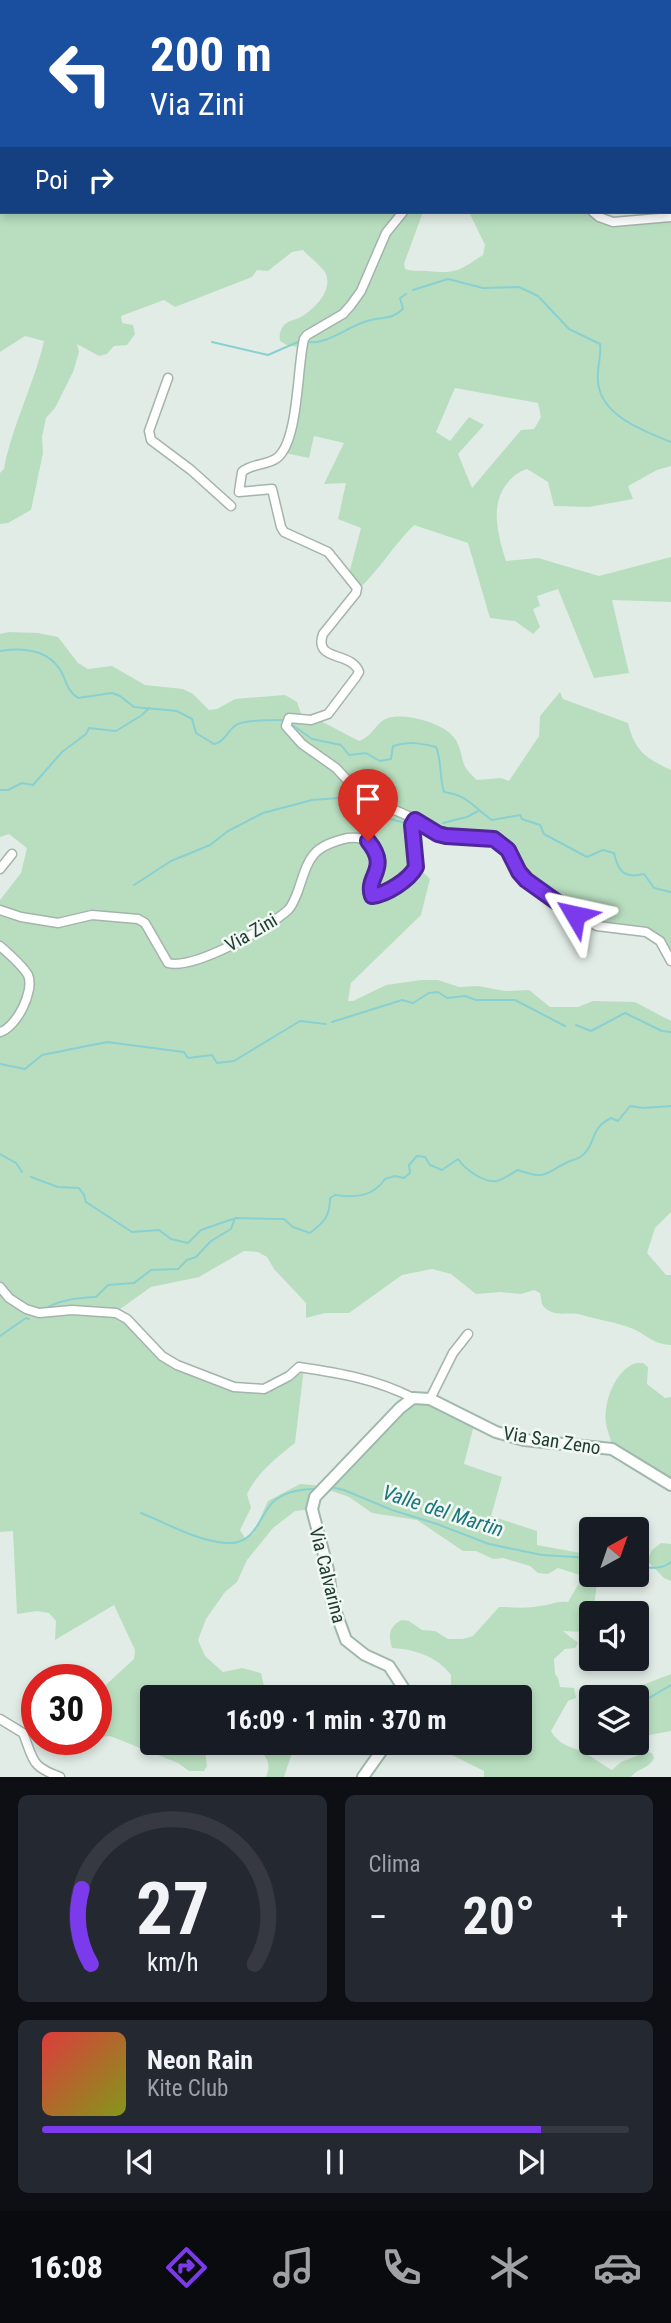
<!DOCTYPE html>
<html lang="it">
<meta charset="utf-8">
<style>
body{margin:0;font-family:"Roboto Condensed",sans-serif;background:#242831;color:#f1f3f6;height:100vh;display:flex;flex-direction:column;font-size:26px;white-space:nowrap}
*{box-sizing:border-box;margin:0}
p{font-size:23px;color:#9ea1a6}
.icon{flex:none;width:38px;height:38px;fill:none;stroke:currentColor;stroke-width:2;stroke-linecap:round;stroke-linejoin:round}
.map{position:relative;height:1777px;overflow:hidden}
.panel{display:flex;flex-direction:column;gap:18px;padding:18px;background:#0d0f14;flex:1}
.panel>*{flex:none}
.banner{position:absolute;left:0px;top:0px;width:672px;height:214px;box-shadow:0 4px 10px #0003;background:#1a4fa0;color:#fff;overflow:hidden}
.needle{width:46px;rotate:40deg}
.fabs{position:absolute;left:579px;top:1517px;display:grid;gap:14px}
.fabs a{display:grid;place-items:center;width:70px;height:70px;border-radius:7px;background:#171b24;box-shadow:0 4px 10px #0003;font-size:35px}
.speed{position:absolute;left:21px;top:1664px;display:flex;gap:14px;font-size:35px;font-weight:700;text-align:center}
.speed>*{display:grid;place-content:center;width:91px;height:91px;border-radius:50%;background:#171b24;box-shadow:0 4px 10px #0003;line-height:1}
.speed .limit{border:10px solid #d22;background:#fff;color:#111}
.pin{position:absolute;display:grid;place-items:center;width:60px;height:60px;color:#fff;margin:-72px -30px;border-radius:50% 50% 50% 0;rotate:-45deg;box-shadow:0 0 7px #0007}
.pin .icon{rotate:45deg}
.me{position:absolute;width:77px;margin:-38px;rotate:306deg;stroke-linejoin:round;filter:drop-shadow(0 0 5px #0008)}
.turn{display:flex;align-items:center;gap:24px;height:147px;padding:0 35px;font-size:32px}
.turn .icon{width:91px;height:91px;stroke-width:2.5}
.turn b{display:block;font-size:49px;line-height:60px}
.then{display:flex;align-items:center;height:66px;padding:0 35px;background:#0003;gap:14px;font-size:26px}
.big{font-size:52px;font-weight:700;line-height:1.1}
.panel .card{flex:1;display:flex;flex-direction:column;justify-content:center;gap:10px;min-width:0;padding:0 24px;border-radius:10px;background:#242831}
.panel .dial{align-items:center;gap:0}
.dial svg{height:182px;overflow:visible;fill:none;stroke:#363941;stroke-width:7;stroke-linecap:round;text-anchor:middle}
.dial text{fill:#f1f3f6;stroke:none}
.song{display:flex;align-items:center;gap:21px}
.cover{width:84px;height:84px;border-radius:10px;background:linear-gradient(135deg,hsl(0 70% 55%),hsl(70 70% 35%))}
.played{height:7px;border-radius:4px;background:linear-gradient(90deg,#7c3aed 85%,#363941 85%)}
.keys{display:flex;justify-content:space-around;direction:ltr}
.heat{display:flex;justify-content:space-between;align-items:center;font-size:38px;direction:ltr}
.panel .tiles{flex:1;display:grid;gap:18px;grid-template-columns:1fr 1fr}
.card:last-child{grid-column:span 2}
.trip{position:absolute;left:140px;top:1685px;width:392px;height:70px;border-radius:7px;background:#171b24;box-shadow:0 4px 10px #0003;font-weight:700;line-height:70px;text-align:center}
.menu{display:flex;height:112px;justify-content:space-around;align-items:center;background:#090b0e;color:#9ea1a6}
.menu .icon{width:49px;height:49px}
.menu .selected{color:#7c3aed}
.menu b{font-size:32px;color:#f1f3f6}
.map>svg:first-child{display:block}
.green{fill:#b9debf;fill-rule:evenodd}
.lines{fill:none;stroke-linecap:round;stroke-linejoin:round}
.stream{stroke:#88d0d2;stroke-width:2}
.street-casing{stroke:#a4b4ac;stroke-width:11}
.secondary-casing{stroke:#9fb8ac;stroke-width:14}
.street{stroke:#fff;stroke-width:8}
.secondary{stroke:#fff;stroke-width:10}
.route-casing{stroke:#51269a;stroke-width:18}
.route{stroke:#7c3aed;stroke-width:12}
.labels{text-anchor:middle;stroke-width:5;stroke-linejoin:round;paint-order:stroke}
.street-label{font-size:19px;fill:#213d32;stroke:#f2f8f4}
.water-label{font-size:21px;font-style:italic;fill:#1a767a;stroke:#f2f8f4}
</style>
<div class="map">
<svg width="671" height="1777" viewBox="0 0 671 1777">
<rect width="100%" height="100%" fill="#e1ece6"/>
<g class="green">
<path d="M 0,0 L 462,0 L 2,2 L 2,212 L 423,212 L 404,264 L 405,269 C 414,272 419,270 427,271 C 457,274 458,271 483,255 L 485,245 L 469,212 L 593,212 L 607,221 L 671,217 L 671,466 L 657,470 L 628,486 L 633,499 L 589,507 L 554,506 L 548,482 L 527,469 C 521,471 518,473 513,477 C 488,500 497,532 506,561 L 538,558 L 599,576 L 671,557 L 671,602 L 612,600 L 629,673 L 594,678 L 558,589 L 537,596 L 540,606 L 533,609 L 540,627 L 533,634 L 515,621 L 490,618 L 468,543 L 414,525 C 393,546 379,570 358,590 L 349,574 L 361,528 L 338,519 L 346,483 L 324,484 L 344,443 L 314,436 L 309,458 L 285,453 L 302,348 L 287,345 L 280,341 C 279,335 280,330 284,325 C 288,321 294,320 299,318 C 312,311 333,292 326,274 C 322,266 309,257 303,250 L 292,252 L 268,271 L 257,270 L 252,277 L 175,307 L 164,300 L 121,316 L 122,323 L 133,325 L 135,334 L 127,345 L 114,346 L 107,354 L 99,356 L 77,344 L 79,352 L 73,372 L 55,408 L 46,418 L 42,437 L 43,453 L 31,510 L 8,523 L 0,524 L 0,473 L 4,469 C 12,425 34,385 44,341 L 25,336 L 0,352 ZM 455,388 L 538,403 L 541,417 L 534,429 L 521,430 L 472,488 L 458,454 L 484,425 L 469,417 L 450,441 L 436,432 Z"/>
<path d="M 9,632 L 38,633 L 58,637 L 78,663 L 88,669 L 112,666 L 145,685 L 183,689 L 193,694 L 209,710 L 217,709 L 235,699 L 285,695 L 297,702 L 303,719 L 317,719 L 359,741 C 376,734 374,723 388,718 C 406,712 449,724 457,742 C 466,762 458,763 477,780 L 501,778 L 509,781 L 539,736 L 540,716 L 560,692 L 563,699 L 628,723 C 635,752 646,758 671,770 L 671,958 L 657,938 L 594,924 L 528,881 L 502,843 L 454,836 L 415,821 L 419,868 L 430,879 L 421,915 L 351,983 L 348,1001 L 353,1001 L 386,985 L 421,980 L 438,980 L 459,987 L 478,986 L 505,991 L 529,990 L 550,1007 L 578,1007 L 593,1001 L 635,1002 L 671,1021 L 671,1212 L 655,1228 L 647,1253 L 666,1275 L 671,1275 L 671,1345 C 651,1344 647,1334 631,1328 C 616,1322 598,1320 582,1315 C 569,1311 557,1318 545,1308 C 540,1304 542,1299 540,1293 L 534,1290 L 521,1294 L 501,1292 L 476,1294 L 451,1274 L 432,1269 L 402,1275 L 349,1313 L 325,1313 L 306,1318 L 306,1303 L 274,1269 L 267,1257 L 258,1252 L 244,1251 L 199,1277 L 151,1287 L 113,1314 L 128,1320 L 162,1355 L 246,1389 L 271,1385 L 294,1368 L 304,1368 L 295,1443 C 277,1457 257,1473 247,1494 L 251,1508 L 240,1530 L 245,1538 L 253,1534 L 268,1501 L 300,1484 L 324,1486 L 413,1398 L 475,1421 L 464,1464 L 502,1477 L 491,1516 L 537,1531 L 537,1545 L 591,1555 L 592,1575 L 606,1575 L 597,1583 L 594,1607 L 597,1613 L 592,1614 L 591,1630 L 586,1632 L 563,1631 L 578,1643 L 575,1648 L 565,1649 L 554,1659 L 555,1674 L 558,1678 L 560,1687 L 574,1688 L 576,1698 L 568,1701 L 551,1731 C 559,1745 569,1746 583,1752 C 593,1757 602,1765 612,1770 L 621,1762 L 647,1752 L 652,1753 L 654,1758 C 649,1769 638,1768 631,1777 L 484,1777 L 484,1771 L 442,1750 L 439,1743 L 520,1743 L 520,1698 L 445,1697 L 451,1689 L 451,1675 C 438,1657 414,1649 392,1648 C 388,1635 389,1626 402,1620 L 409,1621 L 422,1630 L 435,1631 L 448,1639 L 463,1639 L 473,1636 L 499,1607 C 512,1607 526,1609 540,1606 C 551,1605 556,1601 568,1602 L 581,1580 L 580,1575 L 558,1568 L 548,1574 L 538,1573 L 530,1566 L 503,1558 L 493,1559 L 476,1551 L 463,1551 L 417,1520 L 372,1513 L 349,1497 L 332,1491 L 315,1497 L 312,1509 L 295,1511 L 273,1528 L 247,1560 L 237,1582 L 225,1592 L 206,1619 L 198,1640 L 205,1656 L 223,1672 L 242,1668 L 261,1673 L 264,1686 L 263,1697 L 152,1698 L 152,1743 L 204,1743 L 207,1766 L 204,1771 L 189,1771 L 178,1763 L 110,1736 L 96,1737 L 96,1694 L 134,1659 L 135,1650 L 114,1605 L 55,1640 L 56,1621 L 49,1613 L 37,1611 L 17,1614 L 13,1531 L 0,1532 L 0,900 L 21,873 L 27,848 L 9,834 L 0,837 L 0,634 Z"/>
<path d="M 636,1363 L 643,1363 L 648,1367 L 647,1384 L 665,1398 L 671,1397 L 671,1485 L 612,1449 C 612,1439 607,1432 606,1423 C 603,1402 616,1369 636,1363 Z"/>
<path d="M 661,1543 L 671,1544 L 671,1581 L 664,1578 L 647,1561 L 652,1550 Z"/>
<path d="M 671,1674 L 671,1731 L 644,1736 L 637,1726 L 637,1698 L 624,1697 L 625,1695 L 640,1686 Z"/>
<path d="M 252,1743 L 292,1743 L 292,1753 L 284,1777 L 266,1777 C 273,1761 264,1754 252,1743 Z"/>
</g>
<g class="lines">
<g class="stream">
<path d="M 413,290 L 448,279 L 483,288 L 519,287 L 538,296 L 569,329 L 600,344 C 602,357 596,369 598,382 C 601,416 644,431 671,442"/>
<path d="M 212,342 L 268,355 L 300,341"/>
<path d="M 308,342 C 329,345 350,324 371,320 C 384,317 393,319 403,309 L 400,298 L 406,294"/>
<path d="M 0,651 C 25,647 51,650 63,675 C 67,685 69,692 78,698 L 112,693 L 120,696 L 134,707 L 177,711 L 192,719 L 196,733 L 214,744 C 225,742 227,731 236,725 C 243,720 273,720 283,720"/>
<path d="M 291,724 L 312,739 L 341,745 L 349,755 L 366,753 L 380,761 L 391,759 L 393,746 C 409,741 420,743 436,747 C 442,761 439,776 444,792 C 468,795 473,807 492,820 L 520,815 L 522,819 L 540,825 L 544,834 L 587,857 L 603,850 L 614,853 C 618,871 624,879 644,874 L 654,888 L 671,892"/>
<path d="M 0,790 L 8,790 L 22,783 L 33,785 L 62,752 L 86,734 L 89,728 L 116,731 L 142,715 L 149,708"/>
<path d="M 443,823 L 467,817 L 478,811"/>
<path d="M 134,885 L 171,861 L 210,845 L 228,831 L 263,813 L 312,800 L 339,798 L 349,794 L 380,816 L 408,824"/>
<path d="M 332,1022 L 402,1000 L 413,1003 L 429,993 L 438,992 L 447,998 L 465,996 L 476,1000 L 515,1000 L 565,1026"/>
<path d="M 576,1025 L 591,1031 L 625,1013 L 662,1031 L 671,1032"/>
<path d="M 0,1064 L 25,1069 L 42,1055 L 107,1042 L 184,1052 L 188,1058 L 212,1055 L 217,1063 L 234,1061 L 300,1021 L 326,1024"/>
<path d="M 0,1154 L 16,1163 L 22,1172"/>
<path d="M 31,1177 L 58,1187 L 79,1188 L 84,1195 L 86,1202 L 132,1232 L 159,1230 L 171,1239 L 188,1243 L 201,1230 L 233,1219"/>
<path d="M 45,1309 C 60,1299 79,1298 96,1297 L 108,1285 L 134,1283 L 151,1270 L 178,1269 L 187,1260 L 196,1257 L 211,1241 L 231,1229 L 235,1218 L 284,1219 L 293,1227 L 310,1233 C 324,1222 330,1217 330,1198 L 335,1195 C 355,1198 373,1197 385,1179 L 395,1176 L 404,1178 L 410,1173 L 409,1165 L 417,1156 L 425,1157 L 430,1165 L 442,1170 L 458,1159 C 465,1169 483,1183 497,1181 C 504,1179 512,1173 518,1170 C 548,1181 545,1172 570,1161 C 576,1159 581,1158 585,1153 C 597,1139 590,1129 611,1118 L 618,1121 L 630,1106 L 643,1108 L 671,1106"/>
<path d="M 0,1336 L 26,1318 L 29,1319"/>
<path d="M 331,1487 L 344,1490 L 392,1510 L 437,1524 L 489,1544 L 542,1555 L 592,1558"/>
<path d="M 141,1513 C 169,1524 198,1542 228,1543 C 257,1544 260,1513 274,1501 C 285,1492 302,1489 315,1489"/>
<path d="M 637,1566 C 649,1568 661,1570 671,1562"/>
<path d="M 637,1705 L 671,1685"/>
<path d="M 583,1708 L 592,1708"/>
</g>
<g class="street-casing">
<g id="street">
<path d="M 403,212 L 386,233 L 361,291 L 351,305 L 343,314 L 307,335 L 304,339 C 297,366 299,441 277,458 C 266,466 252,463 242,472 L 239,492 L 272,489 L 281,527 L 284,532 L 328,552 L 357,588 L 356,593 L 323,634 C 313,662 352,651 359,672 L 356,677 L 328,714 L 311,720 L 289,718 L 286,726 L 302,744 L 336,768 L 361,795 L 415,819 L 437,834 L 494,839 L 508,850 L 519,872 L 526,880 L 575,915 L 597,926 L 646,932 L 660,941 L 671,961"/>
<path d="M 593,212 L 599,217 L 613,222 L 671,217"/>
<path d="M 168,378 L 149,431 L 151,440 L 191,470 L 231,506"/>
<path d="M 0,869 L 12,854"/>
<path d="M 0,910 L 21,917 L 58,923 L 92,915 L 138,919 L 145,923 L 168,963 C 194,970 268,928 288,910 C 293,905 295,898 298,891 C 309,858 311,846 348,838 C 358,837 366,838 372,846 C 387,868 365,879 372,896 C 381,895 390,889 398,884 C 437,861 402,845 415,819"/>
<path d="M 0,946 C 9,954 22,965 28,975 C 35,991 16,1028 0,1032"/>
<path d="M 0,1287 L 9,1298 L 26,1309 L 39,1313 L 72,1310 L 116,1313 L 127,1319 L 162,1356 L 177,1365 L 234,1387 L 264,1389 L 289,1376 L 299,1367 C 339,1373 376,1379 413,1398"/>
<path d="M 430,1399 L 453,1353 L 468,1334"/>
<path d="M 0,1719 L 23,1733 C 34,1760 30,1766 60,1777"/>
</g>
</g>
<g class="secondary-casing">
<g id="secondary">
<path d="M 403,1698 L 404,1689 L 389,1666 L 365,1655 L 346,1640 L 332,1602 L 328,1570 L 312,1509 L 315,1497 L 400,1408 L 413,1398 L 430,1399 L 496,1432 L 524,1440 L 612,1449 L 671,1485"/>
<path d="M 363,1777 L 387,1743"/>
</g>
</g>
<use href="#street" class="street"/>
<use href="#secondary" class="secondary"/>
</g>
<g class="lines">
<g class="route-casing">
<path id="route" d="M 368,841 C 391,869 365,876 372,896 C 387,894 409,880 416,867 L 412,825 L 415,820 L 438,834 L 446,836 L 494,839 L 508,850 L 519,872 L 526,880 L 575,915"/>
</g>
<use href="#route" class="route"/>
</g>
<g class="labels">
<g class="street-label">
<text transform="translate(251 932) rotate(-30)" y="7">Via Zini</text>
<text transform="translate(552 1440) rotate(9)" y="7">Via San Zeno</text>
<text transform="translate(328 1575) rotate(76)" y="7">Via Calvarina</text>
</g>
<g class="water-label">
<text transform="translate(443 1511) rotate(18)" y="7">Valle del Martin</text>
</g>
</g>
</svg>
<div class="fabs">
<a><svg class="needle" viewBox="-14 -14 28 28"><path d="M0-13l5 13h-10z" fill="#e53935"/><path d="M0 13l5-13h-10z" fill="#9ea1a6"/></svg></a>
<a><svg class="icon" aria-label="sound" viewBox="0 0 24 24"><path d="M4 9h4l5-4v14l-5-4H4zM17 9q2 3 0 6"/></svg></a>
<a><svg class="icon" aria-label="layers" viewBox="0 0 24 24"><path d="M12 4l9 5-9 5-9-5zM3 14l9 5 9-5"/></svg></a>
</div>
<div class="speed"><div class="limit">30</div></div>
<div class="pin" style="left:368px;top:841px;background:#d93025"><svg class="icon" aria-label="arrive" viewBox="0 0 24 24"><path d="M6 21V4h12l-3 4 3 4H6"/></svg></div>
<svg class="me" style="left:575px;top:915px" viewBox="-20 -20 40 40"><path d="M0-17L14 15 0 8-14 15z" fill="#7c3aed" stroke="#fff" stroke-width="4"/></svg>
<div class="trip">16:09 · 1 min · 370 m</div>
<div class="banner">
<div class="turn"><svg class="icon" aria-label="left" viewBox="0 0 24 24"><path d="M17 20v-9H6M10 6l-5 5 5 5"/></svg><div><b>200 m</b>Via Zini</div></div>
<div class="then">Poi<svg class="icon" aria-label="right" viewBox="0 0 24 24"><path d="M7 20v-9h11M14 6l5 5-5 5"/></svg></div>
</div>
</div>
<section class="panel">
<div class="tiles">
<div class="card dial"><svg viewBox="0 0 100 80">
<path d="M14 69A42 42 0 1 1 86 69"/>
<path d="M14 69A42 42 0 0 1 10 36" stroke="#7c3aed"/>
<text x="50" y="56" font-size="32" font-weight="700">27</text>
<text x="50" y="72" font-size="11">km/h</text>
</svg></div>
<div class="card"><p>Clima</p>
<div class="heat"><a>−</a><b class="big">20°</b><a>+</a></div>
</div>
<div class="card">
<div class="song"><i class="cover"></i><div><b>Neon Rain</b><p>Kite Club</p></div></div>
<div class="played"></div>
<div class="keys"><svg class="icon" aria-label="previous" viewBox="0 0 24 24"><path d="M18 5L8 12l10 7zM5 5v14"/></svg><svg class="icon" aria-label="pause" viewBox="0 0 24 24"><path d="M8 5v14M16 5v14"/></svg><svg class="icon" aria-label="next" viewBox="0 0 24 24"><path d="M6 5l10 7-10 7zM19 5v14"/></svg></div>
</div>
</div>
</section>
<nav class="menu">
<b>16:08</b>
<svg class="icon selected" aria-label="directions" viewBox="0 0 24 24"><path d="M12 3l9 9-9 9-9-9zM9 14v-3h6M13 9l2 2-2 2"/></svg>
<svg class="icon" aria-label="music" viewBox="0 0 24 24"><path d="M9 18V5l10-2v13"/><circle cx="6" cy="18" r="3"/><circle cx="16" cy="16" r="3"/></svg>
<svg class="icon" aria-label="phone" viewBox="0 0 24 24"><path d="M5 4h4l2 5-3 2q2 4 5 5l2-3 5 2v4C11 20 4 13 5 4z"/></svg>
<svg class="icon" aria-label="climate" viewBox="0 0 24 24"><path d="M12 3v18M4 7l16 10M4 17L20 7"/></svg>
<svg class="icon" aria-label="car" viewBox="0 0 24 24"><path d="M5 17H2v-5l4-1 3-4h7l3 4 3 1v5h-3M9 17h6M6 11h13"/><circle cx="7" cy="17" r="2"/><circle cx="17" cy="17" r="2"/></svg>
</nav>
